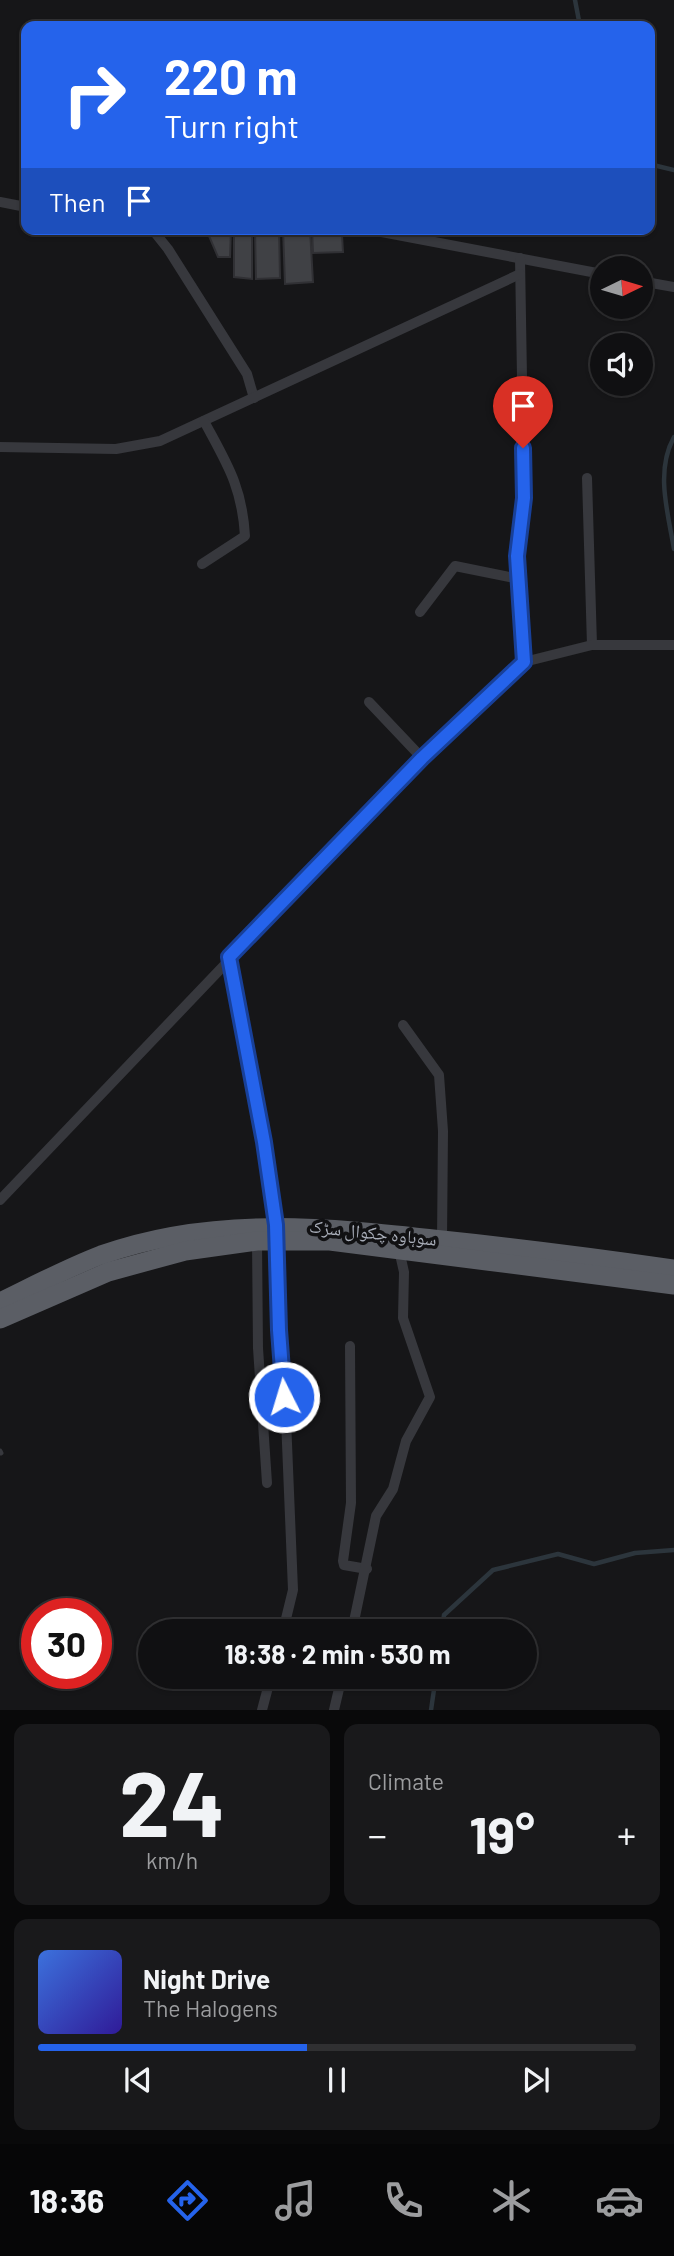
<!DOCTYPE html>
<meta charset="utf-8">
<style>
body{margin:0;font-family:Barlow,"Noto Naskh Arabic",sans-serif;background:#19191b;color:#f1f3f6;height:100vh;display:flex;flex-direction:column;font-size:26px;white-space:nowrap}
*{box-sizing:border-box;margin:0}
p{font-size:23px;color:#9c9d9f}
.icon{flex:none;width:38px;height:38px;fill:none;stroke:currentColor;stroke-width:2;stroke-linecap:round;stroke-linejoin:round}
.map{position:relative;height:1710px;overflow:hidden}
.details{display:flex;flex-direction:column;gap:14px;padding:14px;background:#09090a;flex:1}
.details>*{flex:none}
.banner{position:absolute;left:21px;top:21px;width:634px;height:214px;border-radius:14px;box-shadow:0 2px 5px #0004,0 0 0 2px #303032;background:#2563eb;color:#fff;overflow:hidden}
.needle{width:46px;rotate:85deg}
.tools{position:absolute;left:590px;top:256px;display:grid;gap:14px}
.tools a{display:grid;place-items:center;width:63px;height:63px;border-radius:50%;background:#101012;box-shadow:0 2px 5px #0004,0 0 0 2px #303032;font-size:35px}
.speed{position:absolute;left:21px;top:1598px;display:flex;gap:14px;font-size:35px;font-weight:700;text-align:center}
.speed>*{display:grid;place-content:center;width:91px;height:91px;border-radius:50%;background:#101012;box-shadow:0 2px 5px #0004,0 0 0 2px #303032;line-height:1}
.speed .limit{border:10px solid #d22;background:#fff;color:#111}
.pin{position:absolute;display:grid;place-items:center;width:60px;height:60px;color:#fff;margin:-72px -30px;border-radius:50% 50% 50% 0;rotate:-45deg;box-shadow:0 0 7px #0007}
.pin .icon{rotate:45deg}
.me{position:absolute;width:77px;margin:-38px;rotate:355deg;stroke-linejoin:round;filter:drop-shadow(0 0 5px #0008)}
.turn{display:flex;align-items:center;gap:24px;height:147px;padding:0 28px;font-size:32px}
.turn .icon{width:91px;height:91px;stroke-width:2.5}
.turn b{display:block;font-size:49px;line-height:60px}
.then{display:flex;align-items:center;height:66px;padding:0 28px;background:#0003;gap:14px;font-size:26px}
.big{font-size:52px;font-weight:700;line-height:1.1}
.details .card{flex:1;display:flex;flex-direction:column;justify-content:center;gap:10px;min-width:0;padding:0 24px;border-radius:14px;background:#19191b}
.details .dial{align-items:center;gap:0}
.dial b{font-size:91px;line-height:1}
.song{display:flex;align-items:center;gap:21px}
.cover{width:84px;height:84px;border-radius:10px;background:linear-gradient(135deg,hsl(220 70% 55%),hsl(250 70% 35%))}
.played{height:7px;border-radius:4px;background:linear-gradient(90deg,#2563eb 45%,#303032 45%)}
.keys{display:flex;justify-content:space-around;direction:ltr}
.heat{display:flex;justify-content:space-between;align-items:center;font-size:38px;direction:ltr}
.details .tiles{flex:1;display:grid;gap:14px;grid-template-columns:1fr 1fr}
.card:last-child{grid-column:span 2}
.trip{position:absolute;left:138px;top:1619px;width:399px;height:70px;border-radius:35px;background:#101012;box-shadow:0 2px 5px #0004,0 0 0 2px #303032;font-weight:700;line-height:70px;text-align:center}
.dock{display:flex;height:112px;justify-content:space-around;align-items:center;background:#060607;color:#9c9d9f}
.dock .icon{width:49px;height:49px}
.dock .active{color:#2563eb}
.dock b{font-size:32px;color:#f1f3f6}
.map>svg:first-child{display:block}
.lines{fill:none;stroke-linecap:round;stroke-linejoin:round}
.stream{stroke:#2c353c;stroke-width:4.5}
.building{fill:#404145;stroke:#303034;stroke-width:2}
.service{stroke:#37383d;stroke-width:5}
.minor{stroke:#37383d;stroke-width:10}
.trunk{stroke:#5b5e65;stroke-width:19}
.route-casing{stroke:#184099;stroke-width:18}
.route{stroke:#2563eb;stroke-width:12}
.labels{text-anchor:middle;stroke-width:7;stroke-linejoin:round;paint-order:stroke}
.street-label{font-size:18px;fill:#a8adb8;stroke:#111113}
</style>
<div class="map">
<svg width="674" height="1710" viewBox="0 0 674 1710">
<rect width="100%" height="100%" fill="#161618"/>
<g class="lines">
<g class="stream">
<path d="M 575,0 L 580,26"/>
<path d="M 649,164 L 674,170"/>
<path d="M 674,437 C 655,471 668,513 674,549"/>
<path d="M 442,1631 L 444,1615 L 493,1570 L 558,1554 L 594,1564 L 635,1553 L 674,1550"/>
<path d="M 431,1710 L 436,1676"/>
</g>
</g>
<g class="building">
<path d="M 206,229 L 231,229 L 230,257 L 218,257 Z"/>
<path d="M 234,229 L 252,229 L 252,279 L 234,277 Z"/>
<path d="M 255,229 L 279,229 L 280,278 L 256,279 Z"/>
<path d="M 283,229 L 310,229 L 313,282 L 285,284 Z"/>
<path d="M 312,229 L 342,235 L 343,252 L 313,253 Z"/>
</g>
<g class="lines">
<path class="service" d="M 0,1451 L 1,1453"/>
<g class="minor">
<path d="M 0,202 L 26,207"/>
<path d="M 152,229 L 168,249 L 247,374 L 254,398"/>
<path d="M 366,229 L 602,274"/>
<path d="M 520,258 L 524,498 L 517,556 L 524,662"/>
<path d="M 640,281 L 674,287"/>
<path d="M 0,447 L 116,449 L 160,441 L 520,274"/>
<path d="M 587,478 L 592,645"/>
<path d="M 202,564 L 245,536 C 242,486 227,464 204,421"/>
<path d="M 420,612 L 455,566 L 519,579"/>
<path d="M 369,702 L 422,758"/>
<path d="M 229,957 L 264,1142 L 276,1225 L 279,1330 L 286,1419 L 293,1590 L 283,1631"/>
<path d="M 403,1025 L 439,1075 L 443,1131 L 442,1240"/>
<path d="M 0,1200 L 422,758 L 524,662 L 592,645 L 674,645"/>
<path d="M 257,1241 L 258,1348 L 267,1483"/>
<path d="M 350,1346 L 351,1503 L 343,1561 L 344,1565 L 367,1569"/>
<path d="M 352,1631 L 376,1516 L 393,1489 L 406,1441 L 430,1397 L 403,1318 L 404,1272 L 399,1250"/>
<path d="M 270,1681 C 294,1683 316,1680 340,1684"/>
<path d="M 262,1710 L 271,1676"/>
<path d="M 334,1710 L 342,1676"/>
</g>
<g class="trunk">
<path d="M 0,1302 C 33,1286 67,1268 101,1255 C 213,1215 328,1227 442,1240 C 520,1248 597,1258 674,1269"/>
<path d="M 0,1319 L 108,1272 L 185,1251 L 257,1241 L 330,1241 L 674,1285"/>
</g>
</g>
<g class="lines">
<g class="route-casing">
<path id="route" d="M 284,1397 L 279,1330 L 276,1225 L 264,1142 L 229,957 L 422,758 L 524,662 L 517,556 L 524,498 L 523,448"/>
</g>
<use href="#route" class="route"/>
</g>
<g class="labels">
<g class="street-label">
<text transform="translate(373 1233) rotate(6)" y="6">سوہاوہ چکوال سڑک</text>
</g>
</g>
</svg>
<div class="tools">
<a><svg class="needle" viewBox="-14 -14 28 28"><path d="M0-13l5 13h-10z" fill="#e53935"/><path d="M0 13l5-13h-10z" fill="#9c9d9f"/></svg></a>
<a><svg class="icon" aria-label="sound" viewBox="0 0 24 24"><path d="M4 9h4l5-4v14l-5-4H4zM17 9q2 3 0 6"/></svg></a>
</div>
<div class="speed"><div class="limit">30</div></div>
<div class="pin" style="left:523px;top:448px;background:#d93025"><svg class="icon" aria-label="arrive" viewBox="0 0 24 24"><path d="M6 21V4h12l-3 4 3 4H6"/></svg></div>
<svg class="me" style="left:284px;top:1397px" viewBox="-20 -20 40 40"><circle r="17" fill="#2563eb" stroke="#fff" stroke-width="3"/><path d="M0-11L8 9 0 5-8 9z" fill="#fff"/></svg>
<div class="trip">18:38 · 2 min · 530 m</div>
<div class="banner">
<div class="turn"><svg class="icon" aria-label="right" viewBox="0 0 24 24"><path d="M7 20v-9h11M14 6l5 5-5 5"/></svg><div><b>220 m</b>Turn right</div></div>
<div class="then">Then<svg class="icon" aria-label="arrive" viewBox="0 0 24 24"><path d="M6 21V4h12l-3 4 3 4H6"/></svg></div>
</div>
</div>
<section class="details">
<div class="tiles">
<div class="card dial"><b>24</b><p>km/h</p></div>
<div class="card"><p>Climate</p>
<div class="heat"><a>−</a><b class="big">19°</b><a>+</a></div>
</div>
<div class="card">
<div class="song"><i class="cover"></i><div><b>Night Drive</b><p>The Halogens</p></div></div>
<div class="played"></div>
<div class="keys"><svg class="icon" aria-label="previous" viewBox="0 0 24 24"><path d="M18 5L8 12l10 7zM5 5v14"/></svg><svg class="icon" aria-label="pause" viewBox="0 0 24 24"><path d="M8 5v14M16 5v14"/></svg><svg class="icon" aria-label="next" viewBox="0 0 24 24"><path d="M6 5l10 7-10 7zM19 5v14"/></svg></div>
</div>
</div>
</section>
<nav class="dock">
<b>18:36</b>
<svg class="icon active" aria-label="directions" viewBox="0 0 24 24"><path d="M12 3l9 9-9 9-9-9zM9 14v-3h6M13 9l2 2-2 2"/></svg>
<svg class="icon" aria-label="music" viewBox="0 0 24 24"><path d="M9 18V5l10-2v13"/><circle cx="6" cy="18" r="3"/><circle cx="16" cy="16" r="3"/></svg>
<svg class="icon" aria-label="phone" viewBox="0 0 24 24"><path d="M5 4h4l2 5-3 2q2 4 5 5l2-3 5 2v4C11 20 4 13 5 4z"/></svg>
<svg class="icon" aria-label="climate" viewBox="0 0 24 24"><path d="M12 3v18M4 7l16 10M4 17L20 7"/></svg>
<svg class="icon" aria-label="car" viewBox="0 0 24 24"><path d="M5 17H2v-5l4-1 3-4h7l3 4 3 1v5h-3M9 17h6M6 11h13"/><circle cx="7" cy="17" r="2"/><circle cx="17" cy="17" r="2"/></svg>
</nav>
